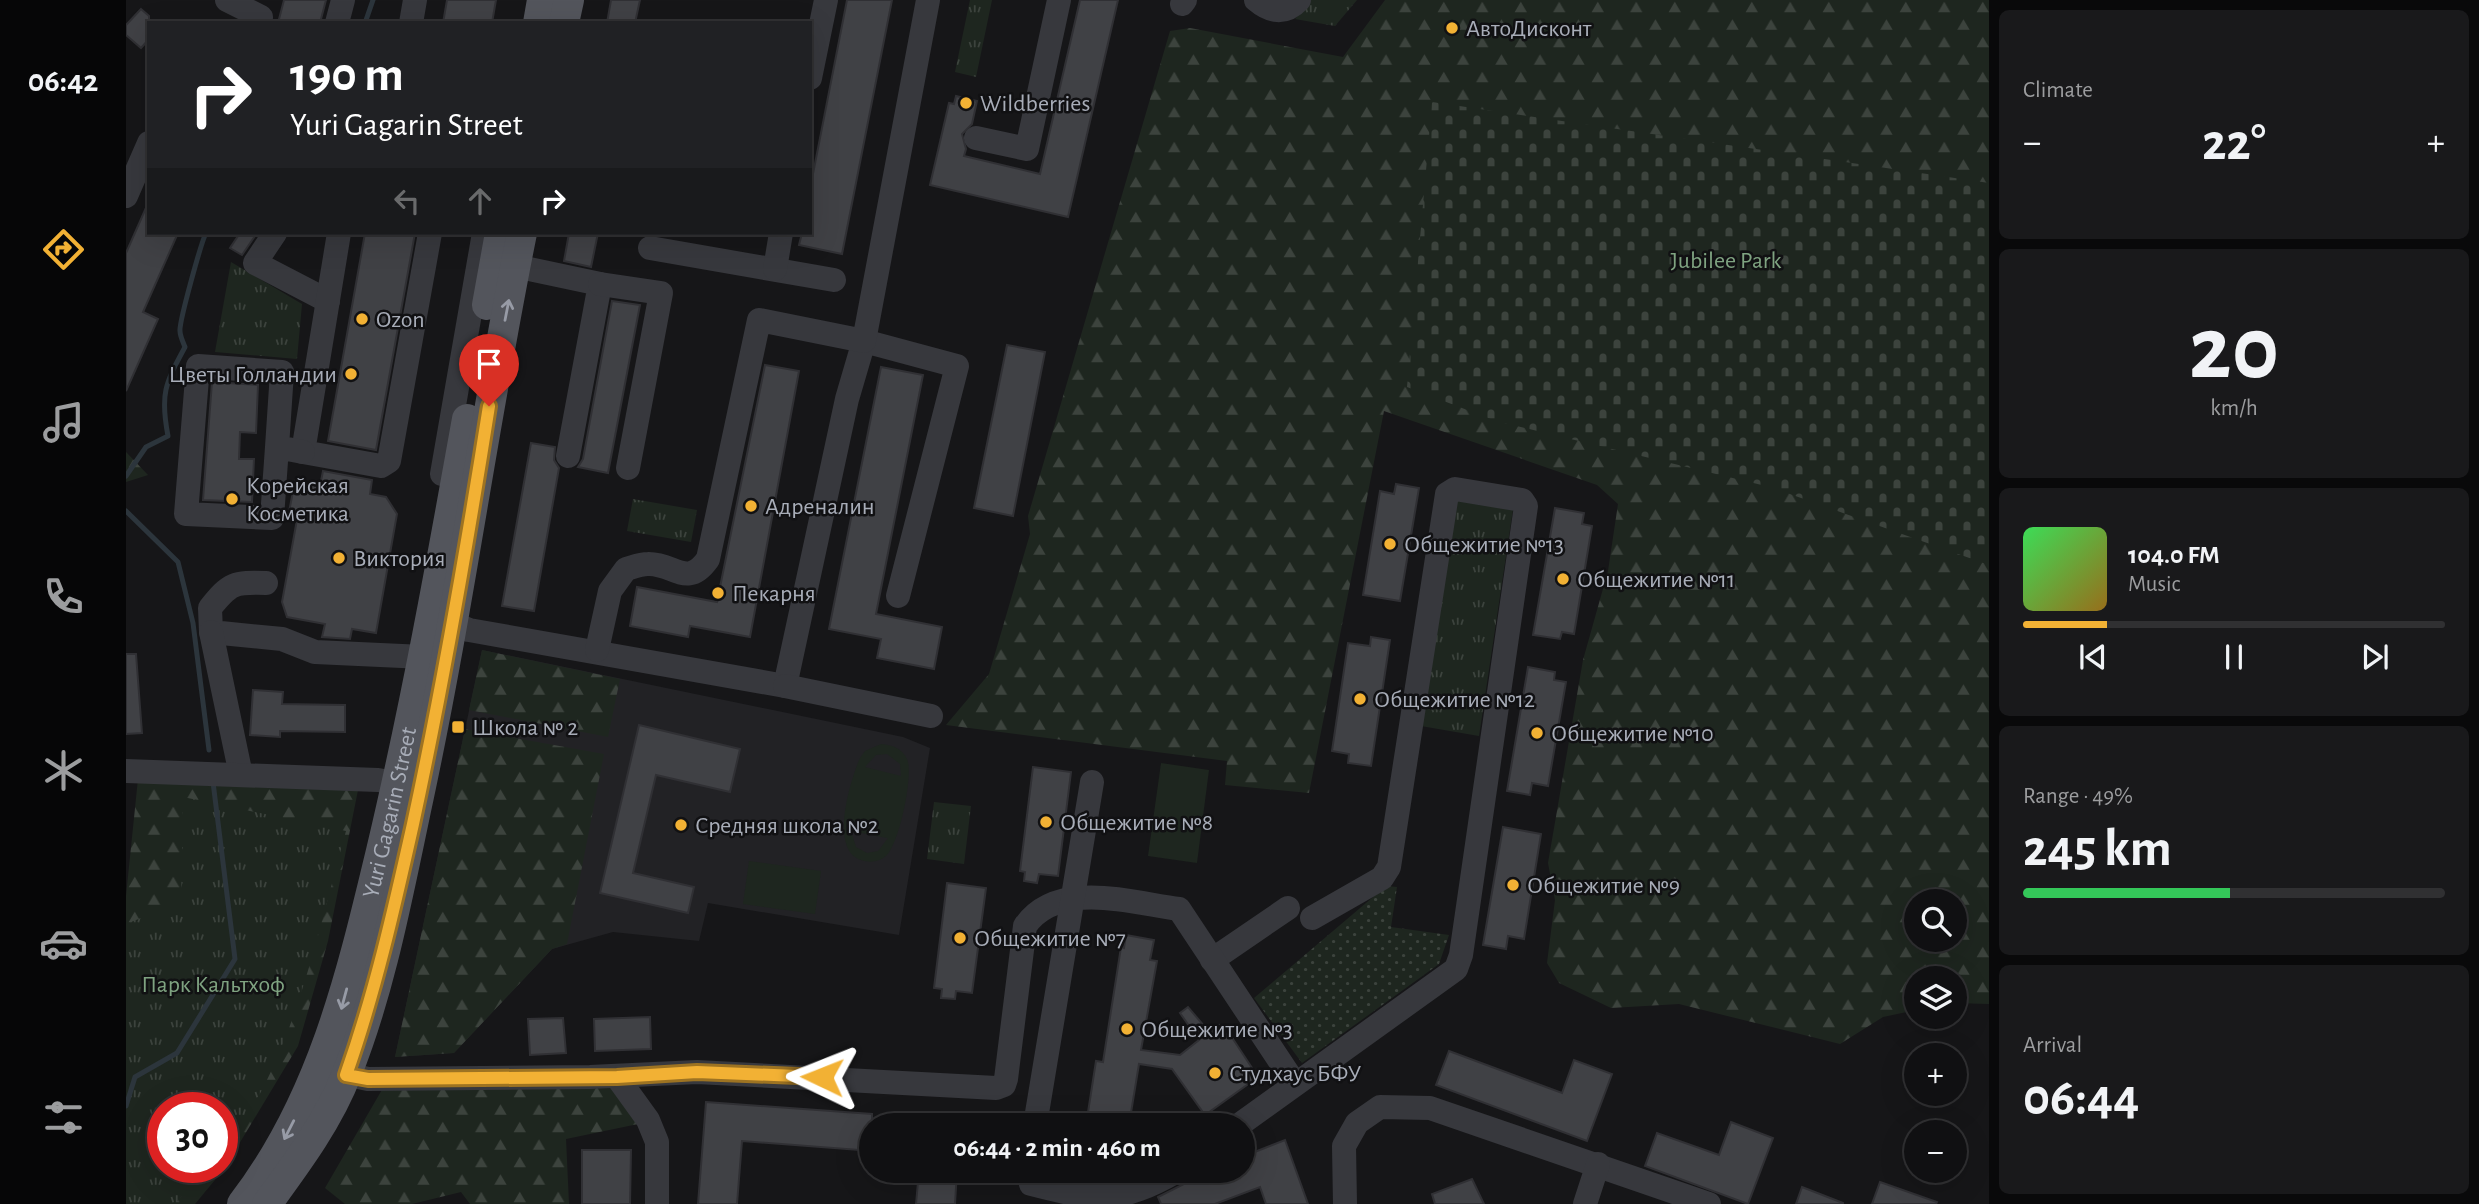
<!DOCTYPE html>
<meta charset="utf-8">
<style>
body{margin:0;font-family:"Alegreya Sans",sans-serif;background:#19191b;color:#f1f3f6;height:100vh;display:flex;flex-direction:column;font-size:26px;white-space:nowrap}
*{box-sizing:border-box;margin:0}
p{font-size:23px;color:#9c9d9f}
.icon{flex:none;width:38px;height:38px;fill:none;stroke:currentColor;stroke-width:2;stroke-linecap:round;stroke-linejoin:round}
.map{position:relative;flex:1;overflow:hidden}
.details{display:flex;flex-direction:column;gap:10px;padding:10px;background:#09090a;width:490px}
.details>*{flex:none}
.banner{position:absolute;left:21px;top:21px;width:665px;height:214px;border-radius:0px;box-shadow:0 7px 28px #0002,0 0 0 2px #303032;background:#202124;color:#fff;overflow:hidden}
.controls{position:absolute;left:1778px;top:889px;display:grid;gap:14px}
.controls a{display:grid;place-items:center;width:63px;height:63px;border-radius:50%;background:#101012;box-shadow:0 7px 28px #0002,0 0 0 2px #303032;font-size:35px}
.speed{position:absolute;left:21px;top:1092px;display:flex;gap:14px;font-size:35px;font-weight:700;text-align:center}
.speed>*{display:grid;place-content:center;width:91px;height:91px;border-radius:50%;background:#101012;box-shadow:0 7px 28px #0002,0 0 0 2px #303032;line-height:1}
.speed .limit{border:10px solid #d22;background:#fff;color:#111}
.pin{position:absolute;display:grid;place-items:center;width:60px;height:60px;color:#fff;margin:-72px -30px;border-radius:50% 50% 50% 0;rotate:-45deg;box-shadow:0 0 7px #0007}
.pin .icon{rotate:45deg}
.me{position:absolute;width:77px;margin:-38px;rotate:272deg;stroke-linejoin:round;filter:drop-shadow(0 0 5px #0008)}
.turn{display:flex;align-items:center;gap:24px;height:147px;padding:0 28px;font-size:32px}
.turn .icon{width:91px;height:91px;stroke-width:2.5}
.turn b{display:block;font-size:49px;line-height:60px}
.lanes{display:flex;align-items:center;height:66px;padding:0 28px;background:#0003;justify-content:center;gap:35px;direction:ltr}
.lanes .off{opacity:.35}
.big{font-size:52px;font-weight:600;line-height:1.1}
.details .card{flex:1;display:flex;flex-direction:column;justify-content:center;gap:10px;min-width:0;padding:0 24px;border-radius:10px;background:#19191b}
.details .dial{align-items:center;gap:0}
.dial b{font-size:91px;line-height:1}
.song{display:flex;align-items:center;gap:21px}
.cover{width:84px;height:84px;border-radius:10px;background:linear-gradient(135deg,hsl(130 70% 55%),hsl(40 70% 35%))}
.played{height:7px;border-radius:4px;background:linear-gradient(90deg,#f2b134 20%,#303032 20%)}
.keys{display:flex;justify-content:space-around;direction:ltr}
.heat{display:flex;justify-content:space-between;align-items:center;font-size:38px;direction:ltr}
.charge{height:10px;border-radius:5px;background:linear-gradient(90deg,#34c759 49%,#303032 0)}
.trip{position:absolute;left:733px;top:1113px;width:396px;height:70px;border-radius:35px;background:#101012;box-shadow:0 7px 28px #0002,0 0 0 2px #303032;font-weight:600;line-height:70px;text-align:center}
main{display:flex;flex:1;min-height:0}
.menu{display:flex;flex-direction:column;width:126px;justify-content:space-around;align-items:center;background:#060607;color:#9c9d9f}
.menu .icon{width:49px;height:49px}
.menu .selected{color:#f2b134}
.menu b{font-size:32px;color:#f1f3f6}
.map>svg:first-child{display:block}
.built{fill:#222225}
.grass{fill:url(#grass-dots)}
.forest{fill:url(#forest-firs);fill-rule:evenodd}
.cemetery{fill:url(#cemetery-stones)}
.park{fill:url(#park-tufts)}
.pitch{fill:#1e261f;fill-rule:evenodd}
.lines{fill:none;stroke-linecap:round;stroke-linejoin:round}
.stream{stroke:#2c353c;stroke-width:5}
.building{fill:#404145;stroke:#303034;stroke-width:2}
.minor{stroke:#37383d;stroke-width:24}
.major{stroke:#53555c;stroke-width:30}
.oneway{stroke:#979ba6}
.route-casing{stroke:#9d7322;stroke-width:18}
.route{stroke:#f2b134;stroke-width:12}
.poi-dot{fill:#f2b134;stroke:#111113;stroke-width:2.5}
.labels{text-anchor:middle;stroke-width:5;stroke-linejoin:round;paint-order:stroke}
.poi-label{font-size:24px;fill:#a8adb8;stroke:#111113;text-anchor:start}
.park-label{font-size:24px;fill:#7fa381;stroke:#111113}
.street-label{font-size:24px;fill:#a8adb8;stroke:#111113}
</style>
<main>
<nav class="menu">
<b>06:42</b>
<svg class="icon selected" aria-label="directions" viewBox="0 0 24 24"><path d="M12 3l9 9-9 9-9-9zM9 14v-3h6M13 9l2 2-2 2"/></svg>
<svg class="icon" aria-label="music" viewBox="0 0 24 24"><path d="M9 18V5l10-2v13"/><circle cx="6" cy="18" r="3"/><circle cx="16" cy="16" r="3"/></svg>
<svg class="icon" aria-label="phone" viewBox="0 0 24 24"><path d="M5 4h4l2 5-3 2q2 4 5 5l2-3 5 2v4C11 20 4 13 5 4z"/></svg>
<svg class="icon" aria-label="climate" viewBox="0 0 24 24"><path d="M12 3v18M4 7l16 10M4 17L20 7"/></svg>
<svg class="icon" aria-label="car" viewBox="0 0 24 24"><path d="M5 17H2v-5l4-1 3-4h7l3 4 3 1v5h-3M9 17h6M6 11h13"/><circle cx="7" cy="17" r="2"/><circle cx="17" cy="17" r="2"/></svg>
<svg class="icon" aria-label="filters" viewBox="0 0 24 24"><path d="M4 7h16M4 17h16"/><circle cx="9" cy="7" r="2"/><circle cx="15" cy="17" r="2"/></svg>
</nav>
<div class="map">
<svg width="1863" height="1204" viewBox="0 0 1863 1204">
<defs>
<pattern id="grass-dots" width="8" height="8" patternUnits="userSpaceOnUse" patternTransform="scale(1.75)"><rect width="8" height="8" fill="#1e261f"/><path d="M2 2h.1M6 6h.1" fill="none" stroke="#3c433d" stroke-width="1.8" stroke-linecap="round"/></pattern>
<pattern id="forest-firs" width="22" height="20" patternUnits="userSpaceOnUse" patternTransform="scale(1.75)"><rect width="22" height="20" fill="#1e261f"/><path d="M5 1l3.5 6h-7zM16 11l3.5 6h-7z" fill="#3c433d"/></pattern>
<pattern id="cemetery-stones" width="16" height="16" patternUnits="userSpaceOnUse" patternTransform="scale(1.75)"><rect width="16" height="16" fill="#1e261f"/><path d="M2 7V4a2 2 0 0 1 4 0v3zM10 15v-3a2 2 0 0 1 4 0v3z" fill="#3c433d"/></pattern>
<pattern id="park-tufts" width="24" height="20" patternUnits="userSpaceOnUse" patternTransform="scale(1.75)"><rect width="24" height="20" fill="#1e261f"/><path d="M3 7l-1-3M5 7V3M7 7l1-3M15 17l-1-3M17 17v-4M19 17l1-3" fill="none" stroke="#3c433d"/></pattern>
</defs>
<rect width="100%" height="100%" fill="#161618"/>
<path class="built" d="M 356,650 L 777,737 L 804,748 L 773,935 L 582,903 L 573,941 L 487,932 L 426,949 L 328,1053 L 269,1057 Z"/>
<path class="grass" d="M 1260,886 L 1271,887 L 1265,927 L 1323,935 L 1313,964 L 1176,1063 L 1128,998 Z"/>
<g class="forest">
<path d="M 1259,0 L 1863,0 L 1863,1004 L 1829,1003 L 1829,978 L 1790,978 L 1790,1010 L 1757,1017 L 1714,1044 L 1553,1004 L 1485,1008 L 1433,983 L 1421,963 L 1429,900 L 1422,863 L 1457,660 L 1482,571 L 1492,504 L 1471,485 L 1258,411 L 1183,793 L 1099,785 L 1101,761 L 820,725 L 863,674 L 904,534 L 902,516 L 1044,31 L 1064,28 L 1217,57 ZM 1790,901 L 1829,901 L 1829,940 L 1790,940 Z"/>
<path d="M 0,452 L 22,475 L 0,482 Z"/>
<path d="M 356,650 L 494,679 L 482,737 L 343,710 Z"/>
<path d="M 339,729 L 478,754 L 441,944 L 426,949 L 328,1053 L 269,1057 Z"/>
<path d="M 12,779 L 232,790 L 202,941 L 172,1046 L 98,1169 L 69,1204 L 0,1204 L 0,896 ZM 37,1108 L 96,1108 L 96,1167 L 37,1167 Z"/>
<path d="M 257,1088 L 488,1088 L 512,1124 L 440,1139 L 443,1204 L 344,1204 L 335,1192 L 286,1204 L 219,1204 L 199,1188 Z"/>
</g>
<path class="cemetery" d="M 1306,102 L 1863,183 L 1863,565 L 1644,487 L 1370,421 L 1281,387 Z"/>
<g class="park">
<path d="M 844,0 L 866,0 L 850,77 L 829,72 Z"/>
<path d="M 1185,0 L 1231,0 L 1209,26 L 1169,19 Z"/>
<path d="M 105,262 L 176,304 L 171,359 L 89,352 Z"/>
<path d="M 507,499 L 571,510 L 565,542 L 501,531 Z"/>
<path d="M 1326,500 L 1387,509 L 1353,736 L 1295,726 Z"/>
<path d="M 57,797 L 220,831 C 192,931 165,1071 96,1150 L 96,1108 L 37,1108 L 37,1167 L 81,1167 L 49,1204 L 0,1204 L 0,924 L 55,902 Z"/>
<path d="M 808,802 L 845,806 L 838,864 L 801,859 Z"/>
</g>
<g class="pitch">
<path d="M 755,744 C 766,745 776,748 781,759 C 788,774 773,845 760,856 C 753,862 744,863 735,860 C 703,850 724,781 734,758 L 739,751 ZM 761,754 L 774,764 L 775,776 L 739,767 L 750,755 ZM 725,831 L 761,838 L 762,838 L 752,851 L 741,853 L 730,847 Z"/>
<path d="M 1035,763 L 1083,770 L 1071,863 L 1022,856 Z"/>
<path d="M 623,861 L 695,871 L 689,914 L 617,904 Z"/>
</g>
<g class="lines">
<g class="stream">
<path d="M 239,23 L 247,0"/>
<path d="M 0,476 L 20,447 L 42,436 C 34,394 39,384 59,347 C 57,342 54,336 54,331 C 53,322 75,243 80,233"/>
<path d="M 0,511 L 52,562 L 67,623 L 83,750"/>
<path d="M 0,1106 L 9,1077 L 51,1053 L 109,959 L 87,782"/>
</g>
</g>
<g class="building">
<path d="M 158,0 L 200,0 L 194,23 L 152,23 Z"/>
<path d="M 321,0 L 370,0 L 366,23 L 317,23 Z"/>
<path d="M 485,0 L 514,0 L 509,23 L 481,23 Z"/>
<path d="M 721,0 L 766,0 L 716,254 L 673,245 L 676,233 L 684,233 L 684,189 Z"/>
<path d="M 954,0 L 992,0 L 942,217 L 804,185 L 823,103 L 828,104 L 830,96 L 851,101 L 846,124 L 836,134 L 840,149 L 838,156 L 914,174 Z"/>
<path d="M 15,9 L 23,16 L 23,39 L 15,48 L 0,35 L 0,25 Z"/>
<path d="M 23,201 L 23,233 L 52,233 L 17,312 L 32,319 L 0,391 L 0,253 Z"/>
<path d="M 114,233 L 131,233 L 116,255 L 104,248 Z"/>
<path d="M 239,233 L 289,233 L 250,450 L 202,441 Z"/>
<path d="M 443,233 L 472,233 L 465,267 L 438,261 Z"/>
<path d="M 486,301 L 514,305 L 482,473 L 452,467 L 457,459 Z"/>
<path d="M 881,345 L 919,352 L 887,516 L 848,508 Z"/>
<path d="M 639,365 L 673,371 L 624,637 L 564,626 L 562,637 L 504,626 L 511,587 L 591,602 Z"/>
<path d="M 755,367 L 797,375 L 750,614 L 816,627 L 808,669 L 751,658 L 755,639 L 703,629 Z"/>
<path d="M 86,382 L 132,385 L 130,433 L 114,432 L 113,459 L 128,459 L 126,502 L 77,500 Z"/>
<path d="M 405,443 L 429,447 L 428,460 L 433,468 L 408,611 L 376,606 Z"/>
<path d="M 197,471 L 246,480 L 244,494 L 260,497 L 271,514 L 250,633 L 226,629 L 224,639 L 196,637 L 199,624 L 161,617 L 156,602 L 172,514 L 163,512 L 169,481 L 194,486 Z"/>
<path d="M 1270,484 L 1293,488 L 1274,601 L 1237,595 L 1254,491 L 1268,494 Z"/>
<path d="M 1429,508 L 1458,513 L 1456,524 L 1466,526 L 1448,634 L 1436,632 L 1434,639 L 1407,635 Z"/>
<path d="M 1245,637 L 1264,640 L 1245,766 L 1222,763 L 1223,754 L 1206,751 L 1222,643 L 1244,646 Z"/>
<path d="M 0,654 L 10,654 L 16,733 L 0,734 Z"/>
<path d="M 1402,667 L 1429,672 L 1428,680 L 1440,682 L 1422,786 L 1406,783 L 1404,795 L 1381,791 Z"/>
<path d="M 127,690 L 157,692 L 156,704 L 219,705 L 219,732 L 154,731 L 154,737 L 124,735 Z"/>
<path d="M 513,725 L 614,749 L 604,792 L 530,775 L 507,873 L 568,887 L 562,913 L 474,893 Z"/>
<path d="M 907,767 L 945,772 L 932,876 L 913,874 L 911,883 L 898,881 L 899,872 L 894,871 Z"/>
<path d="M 1377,827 L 1415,834 L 1398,939 L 1382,936 L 1380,949 L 1357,945 Z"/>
<path d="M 821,883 L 860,888 L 846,993 L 830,991 L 829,999 L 815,998 L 816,989 L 808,988 Z"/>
<path d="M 1000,935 L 1028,940 L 1024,960 L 1031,961 L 1015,1050 L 1054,1055 L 1073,1040 L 1054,1013 L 1062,1007 L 1084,1033 L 1093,1025 L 1103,1038 L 1105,1036 L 1132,1077 L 1079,1115 L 1046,1069 L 1013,1064 L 1003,1125 L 960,1125 L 970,1061 L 977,1062 L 995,947 L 998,948 Z"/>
<path d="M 524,1017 L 525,1049 L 469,1051 L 468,1019 Z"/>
<path d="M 437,1018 L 440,1053 L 404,1055 L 402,1019 Z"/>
<path d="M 1323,1051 L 1436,1093 L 1448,1060 L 1486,1074 L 1461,1141 L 1310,1085 Z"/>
<path d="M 580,1102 L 746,1114 L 746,1151 L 616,1141 L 611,1204 L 572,1204 Z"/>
<path d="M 1605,1122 L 1647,1138 L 1622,1204 L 1519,1166 L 1531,1133 L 1593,1155 Z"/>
<path d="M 1159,1140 L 1182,1204 L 1140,1204 L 1134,1187 L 1089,1204 L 1035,1204 L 1032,1197 L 1058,1184 L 1064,1177 L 1080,1171 L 1116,1171 L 1116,1157 Z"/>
<path d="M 456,1150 L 505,1150 L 504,1204 L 456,1204 Z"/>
<path d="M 793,1171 L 831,1171 L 829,1204 L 790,1204 Z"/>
<path d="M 1346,1179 L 1358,1204 L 1309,1204 L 1306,1194 Z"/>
<path d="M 1754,1182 L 1811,1202 L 1810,1204 L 1746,1204 Z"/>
<path d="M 1676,1187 L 1717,1203 L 1717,1204 L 1670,1204 Z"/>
</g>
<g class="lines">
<g class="minor">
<path d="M 101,0 L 135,17 L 134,23"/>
<path d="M 1130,0 C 1144,12 1159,15 1173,0"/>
<path d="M 1056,4 L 1059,0"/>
<path d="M 211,23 L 217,0"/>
<path d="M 285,23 L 289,0"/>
<path d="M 684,78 L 700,0"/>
<path d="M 850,138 L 901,149 L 933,0"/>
<path d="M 0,196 L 23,143"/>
<path d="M 149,233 L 129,263 L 202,301"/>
<path d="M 213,233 L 177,452 L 255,466 L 263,461 L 304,233"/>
<path d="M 524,248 L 708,280"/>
<path d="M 389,266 L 474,284 L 442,456"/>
<path d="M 649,269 L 655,233"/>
<path d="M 474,284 L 535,293 L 502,468"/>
<path d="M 151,447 L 156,372 L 72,366 L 60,514 L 146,518 L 151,447 L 177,452"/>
<path d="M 316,474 L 358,233"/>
<path d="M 140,583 C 108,582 104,583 84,608 L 85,632 L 156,639 L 189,652 L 298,657"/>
<path d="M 328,624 L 343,630 L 659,686 L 721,399 L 738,341 L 831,366 L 772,596"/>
<path d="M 85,632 L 115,775"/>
<path d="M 471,650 L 484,591 L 500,569 C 507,567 515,564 522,564 C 548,563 561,589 582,559 L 633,320 L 738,341 L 802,0"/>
<path d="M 659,686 L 805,716"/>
<path d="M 0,771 L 252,780 L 287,786"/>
<path d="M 1086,960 L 1162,908"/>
<path d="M 205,1071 L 242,1079 L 464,1077 L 571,1072 L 870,1088 L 878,1085 L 880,1079 L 899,926 C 932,879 1006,903 1053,909 L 1169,1084"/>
<path d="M 491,1077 L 522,1120 L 531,1142 L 531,1204"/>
<path d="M 909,1125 L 966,782"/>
<path d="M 1113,1125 L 1330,969 L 1335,955 L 1400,506 L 1396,500 L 1329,489 L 1321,494 L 1263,867 L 1256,878 L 1186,918"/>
<path d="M 902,1171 L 905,1184 C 971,1201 993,1204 1051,1171"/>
<path d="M 1219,1204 L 1218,1146 L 1231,1123 L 1254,1107 L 1304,1108 L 1583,1204"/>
<path d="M 1459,1204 L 1472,1164"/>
</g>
<g class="major">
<path d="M 412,23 L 416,0"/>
<path d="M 438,23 L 443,0"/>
<path d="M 361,305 L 374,233"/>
<path id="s1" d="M 116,1204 C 196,1100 225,976 255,851 C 289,708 315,564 341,419"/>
<path d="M 141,1204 C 171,1163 203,1120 221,1073 C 256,985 273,889 293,796 C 333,609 358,420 396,233"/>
</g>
</g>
<defs><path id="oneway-shaft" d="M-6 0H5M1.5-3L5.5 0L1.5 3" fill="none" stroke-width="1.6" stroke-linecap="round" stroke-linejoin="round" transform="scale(1.75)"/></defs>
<g class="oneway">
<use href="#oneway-shaft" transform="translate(381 310) rotate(-79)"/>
<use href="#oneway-shaft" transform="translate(218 999) rotate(105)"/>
<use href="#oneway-shaft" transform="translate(163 1130) rotate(117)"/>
</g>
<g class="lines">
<g class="route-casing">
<path id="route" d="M 363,406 C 341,546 317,685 287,824 C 268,909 249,993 220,1075 L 242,1079 L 491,1077 L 571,1072 L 696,1077"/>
</g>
<use href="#route" class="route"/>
</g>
<g class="poi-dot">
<circle cx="1326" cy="28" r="7"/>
<circle cx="840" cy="103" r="7"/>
<circle cx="236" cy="319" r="7"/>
<circle cx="225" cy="374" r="7"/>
<circle cx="106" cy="499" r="7"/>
<circle cx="625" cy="506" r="7"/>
<circle cx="1264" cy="544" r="7"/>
<circle cx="213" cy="558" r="7"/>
<circle cx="1437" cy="579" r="7"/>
<circle cx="592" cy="593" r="7"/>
<circle cx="1234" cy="699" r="7"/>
<rect x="325" y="720" width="14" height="14" rx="3.5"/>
<circle cx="1411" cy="733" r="7"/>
<circle cx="920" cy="822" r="7"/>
<circle cx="555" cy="825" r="7"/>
<circle cx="1387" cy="885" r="7"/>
<circle cx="834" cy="938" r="7"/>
<circle cx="1001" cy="1029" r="7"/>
<circle cx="1089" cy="1073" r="7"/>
</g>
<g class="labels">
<g class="poi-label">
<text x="1340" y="36">АвтоДисконт</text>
<text x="854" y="111">Wildberries</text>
<text x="250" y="327">Ozon</text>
<text x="211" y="382" text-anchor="end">Цветы Голландии</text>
<text x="120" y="493">Корейская<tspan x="120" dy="28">Косметика</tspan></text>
<text x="639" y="514">Адреналин</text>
<text x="1278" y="552">Общежитие №13</text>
<text x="227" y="566">Виктория</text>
<text x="1451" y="587">Общежитие №11</text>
<text x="606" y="601">Пекарня</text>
<text x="1248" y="707">Общежитие №12</text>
<text x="346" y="735">Школа № 2</text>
<text x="1425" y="741">Общежитие №10</text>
<text x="934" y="830">Общежитие №8</text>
<text x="569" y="833">Средняя школа №2</text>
<text x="1401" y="893">Общежитие №9</text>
<text x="848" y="946">Общежитие №7</text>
<text x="1015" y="1037">Общежитие №3</text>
<text x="1103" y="1081">Студхаус БФУ</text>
</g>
<g class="park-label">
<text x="1600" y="268">Jubilee Park</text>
<text x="87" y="992">Парк Кальтхоф</text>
</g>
<g class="street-label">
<text dy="8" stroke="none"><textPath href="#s1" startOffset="422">Yuri Gagarin Street</textPath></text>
</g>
</g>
</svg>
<div class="controls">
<a><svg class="icon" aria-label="search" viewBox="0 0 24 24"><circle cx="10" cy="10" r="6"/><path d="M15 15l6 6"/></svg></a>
<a><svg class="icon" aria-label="layers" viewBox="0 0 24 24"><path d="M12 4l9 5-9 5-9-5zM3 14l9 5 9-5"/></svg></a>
<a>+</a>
<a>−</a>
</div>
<div class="speed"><div class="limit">30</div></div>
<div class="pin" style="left:363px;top:406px;background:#d93025"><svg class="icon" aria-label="arrive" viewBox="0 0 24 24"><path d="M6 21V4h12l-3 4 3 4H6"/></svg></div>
<svg class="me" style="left:696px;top:1077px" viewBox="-20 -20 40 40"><path d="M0-17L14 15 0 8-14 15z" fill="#f2b134" stroke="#fff" stroke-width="4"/></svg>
<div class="trip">06:44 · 2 min · 460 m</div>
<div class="banner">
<div class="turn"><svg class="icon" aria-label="right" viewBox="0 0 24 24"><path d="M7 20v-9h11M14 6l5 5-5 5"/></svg><div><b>190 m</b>Yuri Gagarin Street</div></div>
<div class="lanes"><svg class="icon off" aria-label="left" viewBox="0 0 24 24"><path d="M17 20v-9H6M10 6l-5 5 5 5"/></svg><svg class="icon off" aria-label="ahead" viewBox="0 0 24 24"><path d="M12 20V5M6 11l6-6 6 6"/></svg><svg class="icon" aria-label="right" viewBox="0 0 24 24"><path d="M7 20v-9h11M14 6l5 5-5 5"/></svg></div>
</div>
</div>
<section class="details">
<div class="card"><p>Climate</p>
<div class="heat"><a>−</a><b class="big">22°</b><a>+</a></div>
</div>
<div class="card dial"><b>20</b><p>km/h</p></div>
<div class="card">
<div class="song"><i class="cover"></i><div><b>104.0 FM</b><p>Music</p></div></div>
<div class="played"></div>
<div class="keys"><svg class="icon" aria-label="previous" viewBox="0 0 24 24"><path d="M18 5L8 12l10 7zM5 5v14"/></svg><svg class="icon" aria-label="pause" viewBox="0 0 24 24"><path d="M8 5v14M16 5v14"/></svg><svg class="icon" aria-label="next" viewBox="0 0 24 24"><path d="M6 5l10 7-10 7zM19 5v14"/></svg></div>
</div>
<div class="card"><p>Range · 49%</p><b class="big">245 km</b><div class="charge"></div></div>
<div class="card"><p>Arrival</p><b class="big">06:44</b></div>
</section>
</main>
